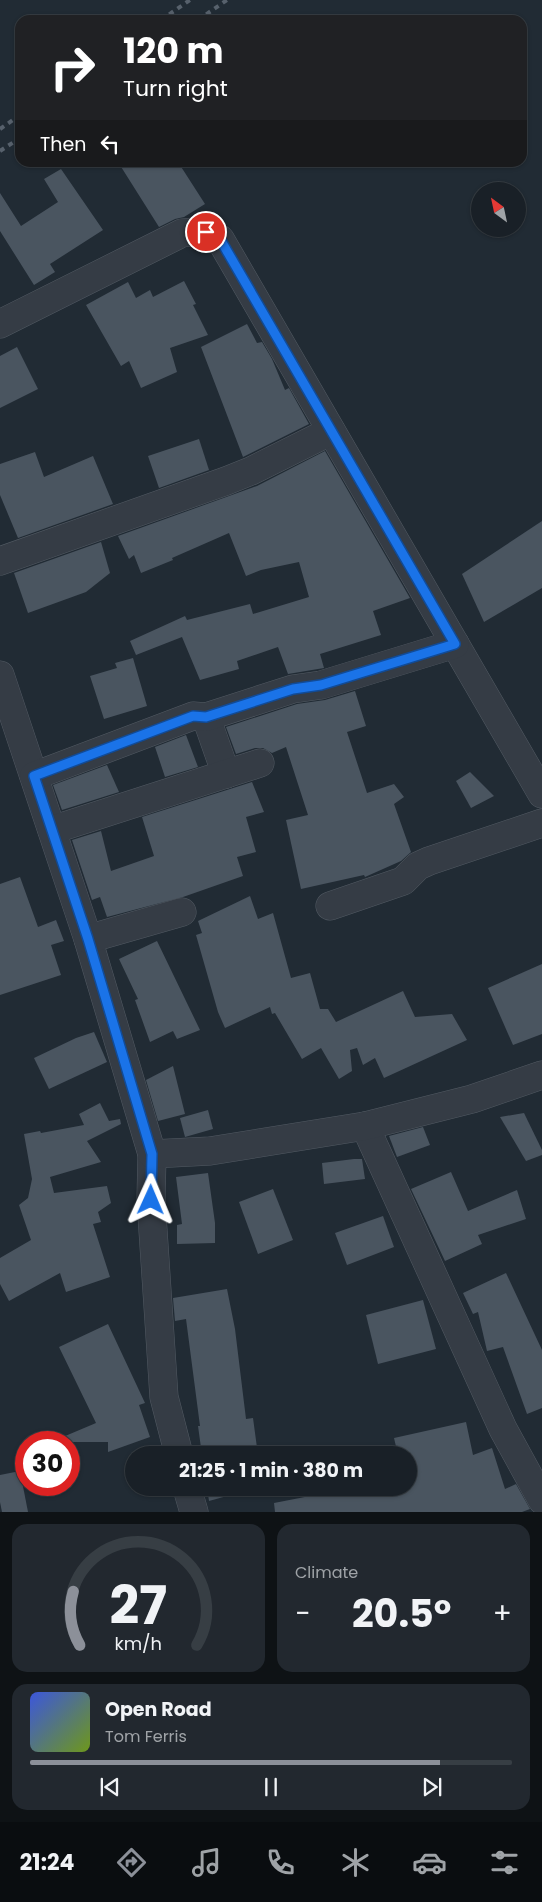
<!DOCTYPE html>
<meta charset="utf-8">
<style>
body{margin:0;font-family:Poppins,sans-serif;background:#22282f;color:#f1f3f6;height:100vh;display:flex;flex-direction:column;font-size:19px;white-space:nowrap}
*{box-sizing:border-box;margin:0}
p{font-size:16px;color:#9fa3a7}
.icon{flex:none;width:28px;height:28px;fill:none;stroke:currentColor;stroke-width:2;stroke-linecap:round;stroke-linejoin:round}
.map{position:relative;height:1512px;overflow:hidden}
.drawer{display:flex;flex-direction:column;gap:12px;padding:12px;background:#0e1215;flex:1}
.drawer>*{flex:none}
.top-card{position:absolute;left:15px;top:15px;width:512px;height:152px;border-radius:15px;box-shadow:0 1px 4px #0004,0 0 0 1px #373e44;background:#202124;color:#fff;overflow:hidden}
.needle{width:32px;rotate:327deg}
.fabs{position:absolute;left:471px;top:182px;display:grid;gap:10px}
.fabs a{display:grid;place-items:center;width:55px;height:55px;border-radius:50%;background:#192027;box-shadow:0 1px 4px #0004,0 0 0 1px #373e44;font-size:25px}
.speed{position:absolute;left:15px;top:1431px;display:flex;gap:10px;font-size:25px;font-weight:700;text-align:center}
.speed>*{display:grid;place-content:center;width:65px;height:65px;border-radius:50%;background:#192027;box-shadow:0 1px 4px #0004,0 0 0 1px #373e44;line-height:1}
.speed .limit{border:8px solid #d22;background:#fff;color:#111}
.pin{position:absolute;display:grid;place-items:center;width:42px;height:42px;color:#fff;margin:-21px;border:2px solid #fff;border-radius:50%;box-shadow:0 1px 5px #0007}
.me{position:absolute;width:55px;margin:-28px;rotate:1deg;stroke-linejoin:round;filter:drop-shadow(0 0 4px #0008)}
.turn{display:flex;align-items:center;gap:18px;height:105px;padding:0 25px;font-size:22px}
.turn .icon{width:65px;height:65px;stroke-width:2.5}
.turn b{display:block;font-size:35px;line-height:42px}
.then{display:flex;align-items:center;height:48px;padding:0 25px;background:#0003;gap:10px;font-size:19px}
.big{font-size:38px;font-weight:700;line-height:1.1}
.drawer .tile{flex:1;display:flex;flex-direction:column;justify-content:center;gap:8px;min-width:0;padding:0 18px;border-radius:15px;background:#22282f}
.drawer .dial{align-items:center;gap:0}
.dial svg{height:130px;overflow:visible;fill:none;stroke:#373e44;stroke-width:7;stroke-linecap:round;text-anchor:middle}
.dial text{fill:#f1f3f6;stroke:none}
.song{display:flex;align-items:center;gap:15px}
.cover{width:60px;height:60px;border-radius:8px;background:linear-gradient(135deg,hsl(230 70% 55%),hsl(80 70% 35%))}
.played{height:5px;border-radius:2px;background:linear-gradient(90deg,#8c9099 85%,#373e44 85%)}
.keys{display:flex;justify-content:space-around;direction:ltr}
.heat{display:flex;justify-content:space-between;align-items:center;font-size:28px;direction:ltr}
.drawer .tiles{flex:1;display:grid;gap:12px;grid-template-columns:1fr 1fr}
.tile:last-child{grid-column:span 2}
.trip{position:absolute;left:125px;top:1446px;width:292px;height:50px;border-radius:25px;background:#192027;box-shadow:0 1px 4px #0004,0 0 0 1px #373e44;font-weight:700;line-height:50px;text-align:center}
.menu{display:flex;height:80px;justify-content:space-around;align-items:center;background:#0a0d10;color:#9fa3a7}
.menu .icon{width:35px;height:35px}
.menu .current{color:#8c9099}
.menu b{font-size:22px;color:#f1f3f6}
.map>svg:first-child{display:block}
.building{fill:#4a5560}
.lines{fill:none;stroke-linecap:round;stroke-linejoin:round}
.minor-casing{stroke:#525a63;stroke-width:29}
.minor{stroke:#353c45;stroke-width:28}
.rail{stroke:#57616c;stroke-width:4;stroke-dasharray:5 5;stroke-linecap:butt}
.route-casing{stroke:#114b97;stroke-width:12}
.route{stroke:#1a73e8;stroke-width:9}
</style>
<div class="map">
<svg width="542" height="1512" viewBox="0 0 542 1512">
<rect width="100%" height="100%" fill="#212b34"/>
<g class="building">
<path d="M 118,162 L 178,162 L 205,204 L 184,217 L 175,219 L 159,227 Z"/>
<path d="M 61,169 L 103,230 L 50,264 L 55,272 L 34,285 L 0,231 L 0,193 L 21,226 L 58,202 L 44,179 Z"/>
<path d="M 184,281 L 196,304 L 193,305 L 208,335 L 170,348 L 177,372 L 141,388 L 129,361 L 121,366 L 86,305 L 128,282 L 136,298 L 150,290 L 153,297 Z"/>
<path d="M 247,324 L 257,343 L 262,342 L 272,359 L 285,390 L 289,388 L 309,424 L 243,457 L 201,347 Z"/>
<path d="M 17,347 L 38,389 L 0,408 L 0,356 Z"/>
<path d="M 199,439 L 209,470 L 159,488 L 148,456 Z"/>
<path d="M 325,451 L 410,598 L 373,611 L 381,635 L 320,654 L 324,668 L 288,674 L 278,647 L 237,661 L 239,669 L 200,680 L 182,637 L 136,655 L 130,641 L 185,616 L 187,620 L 250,604 L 253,614 L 309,597 L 299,562 L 261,570 L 246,576 L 229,533 L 172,558 L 173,560 L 141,573 L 134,555 L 129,559 L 118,536 L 257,486 Z"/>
<path d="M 35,452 L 44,477 L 93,456 L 113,504 L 18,538 L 0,495 L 0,464 Z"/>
<path d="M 542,521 L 542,588 L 484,622 L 462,574 Z"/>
<path d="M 101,542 L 110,573 L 86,592 L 28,613 L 14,573 Z"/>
<path d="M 133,658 L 147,706 L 104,719 L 90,676 L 117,668 L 115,663 Z"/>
<path d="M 355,691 L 366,726 L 347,732 L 367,793 L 394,784 L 404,797 L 394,804 L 411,852 L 401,861 L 365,877 L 364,875 L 301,889 L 286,820 L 308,815 L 286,747 L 272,753 L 263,748 L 255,748 L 236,754 L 226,727 L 297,704 L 325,700 Z"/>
<path d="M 186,735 L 198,767 L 165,777 L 155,747 Z"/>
<path d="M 107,765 L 119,792 L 62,810 L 53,785 Z"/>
<path d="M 470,772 L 494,796 L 471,808 L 456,781 Z"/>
<path d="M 252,782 L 264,812 L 246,817 L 256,852 L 237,857 L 243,876 L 183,897 L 107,917 L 100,897 L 92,900 L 72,840 L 101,831 L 111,871 L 154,856 L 142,817 Z"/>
<path d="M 20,877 L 38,927 L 56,920 L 64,941 L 51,945 L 61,975 L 0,995 L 0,884 Z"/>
<path d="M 250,896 L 258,919 L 273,913 L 291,978 L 310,973 L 320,1009 L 328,1009 L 336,1022 L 403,991 L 415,1017 L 452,1014 L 467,1040 L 384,1078 L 375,1058 L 363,1065 L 357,1048 L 350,1050 L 352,1071 L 339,1079 L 321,1048 L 302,1059 L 275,1013 L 272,1014 L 270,1007 L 225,1028 L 218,1012 L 196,935 L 202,933 L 198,921 Z"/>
<path d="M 157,941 L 200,1030 L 177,1039 L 173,1031 L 150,1042 L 135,1000 L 138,999 L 119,959 Z"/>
<path d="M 542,964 L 542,1034 L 513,1045 L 488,988 Z"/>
<path d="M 94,1032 L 107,1062 L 49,1089 L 34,1058 L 76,1038 Z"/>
<path d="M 173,1066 L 185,1114 L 158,1121 L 146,1080 Z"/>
<path d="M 100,1103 L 109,1121 L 120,1119 L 121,1124 L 87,1141 L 101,1162 L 50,1177 L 54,1193 L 107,1186 L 111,1203 L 98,1212 L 101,1222 L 93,1224 L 110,1277 L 66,1292 L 60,1273 L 9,1301 L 0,1284 L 0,1258 L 31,1240 L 19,1205 L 28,1198 L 32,1179 L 24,1134 L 40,1131 L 41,1133 L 84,1125 L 79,1114 Z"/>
<path d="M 208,1110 L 213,1129 L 185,1137 L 180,1118 Z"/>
<path d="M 524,1113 L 542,1150 L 542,1155 L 526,1161 L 500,1117 Z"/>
<path d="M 423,1127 L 430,1145 L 397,1157 L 389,1136 Z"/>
<path d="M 354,1159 L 362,1159 L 365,1179 L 324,1184 L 322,1163 Z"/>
<path d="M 451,1172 L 468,1211 L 517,1190 L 526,1219 L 478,1235 L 482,1244 L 445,1261 L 411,1189 Z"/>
<path d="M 208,1173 L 215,1223 L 215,1243 L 177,1244 L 177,1225 L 182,1224 L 176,1177 Z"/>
<path d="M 273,1189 L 293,1240 L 258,1254 L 239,1202 Z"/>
<path d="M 383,1216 L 394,1247 L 347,1265 L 335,1233 Z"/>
<path d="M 506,1273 L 542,1350 L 542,1408 L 527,1414 L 503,1347 L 487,1351 L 478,1312 L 473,1314 L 463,1293 Z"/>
<path d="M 227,1289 L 235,1329 L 246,1419 L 253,1418 L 258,1455 L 202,1455 L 198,1426 L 200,1426 L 186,1319 L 175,1321 L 173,1298 Z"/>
<path d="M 423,1300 L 436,1349 L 378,1364 L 366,1315 Z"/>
<path d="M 108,1324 L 145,1403 L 139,1405 L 150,1437 L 108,1452 L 108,1442 L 51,1442 L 96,1423 L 59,1347 Z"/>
<path d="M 466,1422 L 473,1455 L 492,1448 L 505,1489 L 516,1484 L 530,1509 L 522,1512 L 275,1512 L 274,1503 L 351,1488 L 409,1488 L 409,1455 L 398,1455 L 394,1438 Z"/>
<path d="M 20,1471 L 28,1512 L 2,1512 L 0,1502 L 0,1475 Z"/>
<path d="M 207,1488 L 256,1488 L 209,1501 Z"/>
</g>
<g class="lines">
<g class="minor-casing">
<g id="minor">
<path d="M 0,324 L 182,233 C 197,231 206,232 220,239 L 542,794"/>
<path d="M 0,561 L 226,481 L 251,471 L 331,431"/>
<path d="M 0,675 L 88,939 L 152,1154 L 151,1200 L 164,1397 L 179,1455"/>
<path d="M 206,717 L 226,774"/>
<path d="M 34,776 L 193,716 L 206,717 L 293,689 L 321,685 L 455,644"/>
<path d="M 52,830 L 260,763"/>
<path d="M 330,906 L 403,881 L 418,866 L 429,861 L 542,823"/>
<path d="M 88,939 L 182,912"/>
<path d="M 365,1126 L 503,1429 L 542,1500"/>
<path d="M 152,1154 L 210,1151 L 365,1126 L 472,1099 L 542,1075"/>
<path d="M 187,1488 L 194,1512"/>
</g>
</g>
<use href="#minor" class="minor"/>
<g class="rail">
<path d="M 161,20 L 190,0"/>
<path d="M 198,20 L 227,0"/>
<path d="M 0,129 L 20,115"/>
<path d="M 0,151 L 20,138"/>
</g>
</g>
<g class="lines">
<g class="route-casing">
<path id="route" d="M 151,1200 L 152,1154 L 88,939 L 34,776 L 193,716 L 206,717 L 293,689 L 321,685 L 455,644 L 220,239 L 206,232"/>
</g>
<use href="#route" class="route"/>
</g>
</svg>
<div class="fabs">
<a><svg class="needle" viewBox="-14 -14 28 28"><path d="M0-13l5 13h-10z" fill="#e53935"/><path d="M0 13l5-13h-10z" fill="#9fa3a7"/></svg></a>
</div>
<div class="speed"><div class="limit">30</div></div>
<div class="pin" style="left:206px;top:232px;background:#d93025"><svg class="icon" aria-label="arrive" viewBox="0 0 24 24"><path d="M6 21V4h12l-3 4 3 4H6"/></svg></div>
<svg class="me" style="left:151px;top:1200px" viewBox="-20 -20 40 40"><path d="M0-17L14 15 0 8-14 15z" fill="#1a73e8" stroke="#fff" stroke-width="4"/></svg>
<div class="trip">21:25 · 1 min · 380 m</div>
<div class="top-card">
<div class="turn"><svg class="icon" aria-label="right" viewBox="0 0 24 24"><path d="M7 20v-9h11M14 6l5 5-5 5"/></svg><div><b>120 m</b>Turn right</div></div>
<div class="then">Then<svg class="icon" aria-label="left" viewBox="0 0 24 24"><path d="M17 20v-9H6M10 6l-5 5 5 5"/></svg></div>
</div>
</div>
<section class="drawer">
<div class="tiles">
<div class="tile dial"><svg viewBox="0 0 100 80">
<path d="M14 69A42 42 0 1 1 86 69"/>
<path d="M14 69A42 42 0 0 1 10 36" stroke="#8c9099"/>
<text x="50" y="56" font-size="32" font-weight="700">27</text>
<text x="50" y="72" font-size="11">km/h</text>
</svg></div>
<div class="tile"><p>Climate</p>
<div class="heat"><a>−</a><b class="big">20.5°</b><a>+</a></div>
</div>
<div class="tile">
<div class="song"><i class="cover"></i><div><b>Open Road</b><p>Tom Ferris</p></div></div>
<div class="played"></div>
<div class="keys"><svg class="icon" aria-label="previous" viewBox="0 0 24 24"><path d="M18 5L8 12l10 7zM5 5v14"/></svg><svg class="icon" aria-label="pause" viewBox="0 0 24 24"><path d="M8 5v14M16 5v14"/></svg><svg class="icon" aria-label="next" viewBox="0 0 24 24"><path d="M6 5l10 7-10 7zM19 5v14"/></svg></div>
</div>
</div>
</section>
<nav class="menu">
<b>21:24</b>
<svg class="icon current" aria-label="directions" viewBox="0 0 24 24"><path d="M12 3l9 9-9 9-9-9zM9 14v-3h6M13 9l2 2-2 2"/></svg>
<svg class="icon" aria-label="music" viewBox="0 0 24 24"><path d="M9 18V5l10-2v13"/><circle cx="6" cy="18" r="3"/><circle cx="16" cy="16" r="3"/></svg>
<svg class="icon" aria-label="phone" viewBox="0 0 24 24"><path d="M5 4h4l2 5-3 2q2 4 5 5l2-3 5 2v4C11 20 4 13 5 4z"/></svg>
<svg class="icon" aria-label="climate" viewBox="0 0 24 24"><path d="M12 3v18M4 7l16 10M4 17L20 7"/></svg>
<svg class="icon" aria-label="car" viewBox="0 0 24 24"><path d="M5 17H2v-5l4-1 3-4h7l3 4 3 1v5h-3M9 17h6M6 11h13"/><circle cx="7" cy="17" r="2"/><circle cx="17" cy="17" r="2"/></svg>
<svg class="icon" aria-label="filters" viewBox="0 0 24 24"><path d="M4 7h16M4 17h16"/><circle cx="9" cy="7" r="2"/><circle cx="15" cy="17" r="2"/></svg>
</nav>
